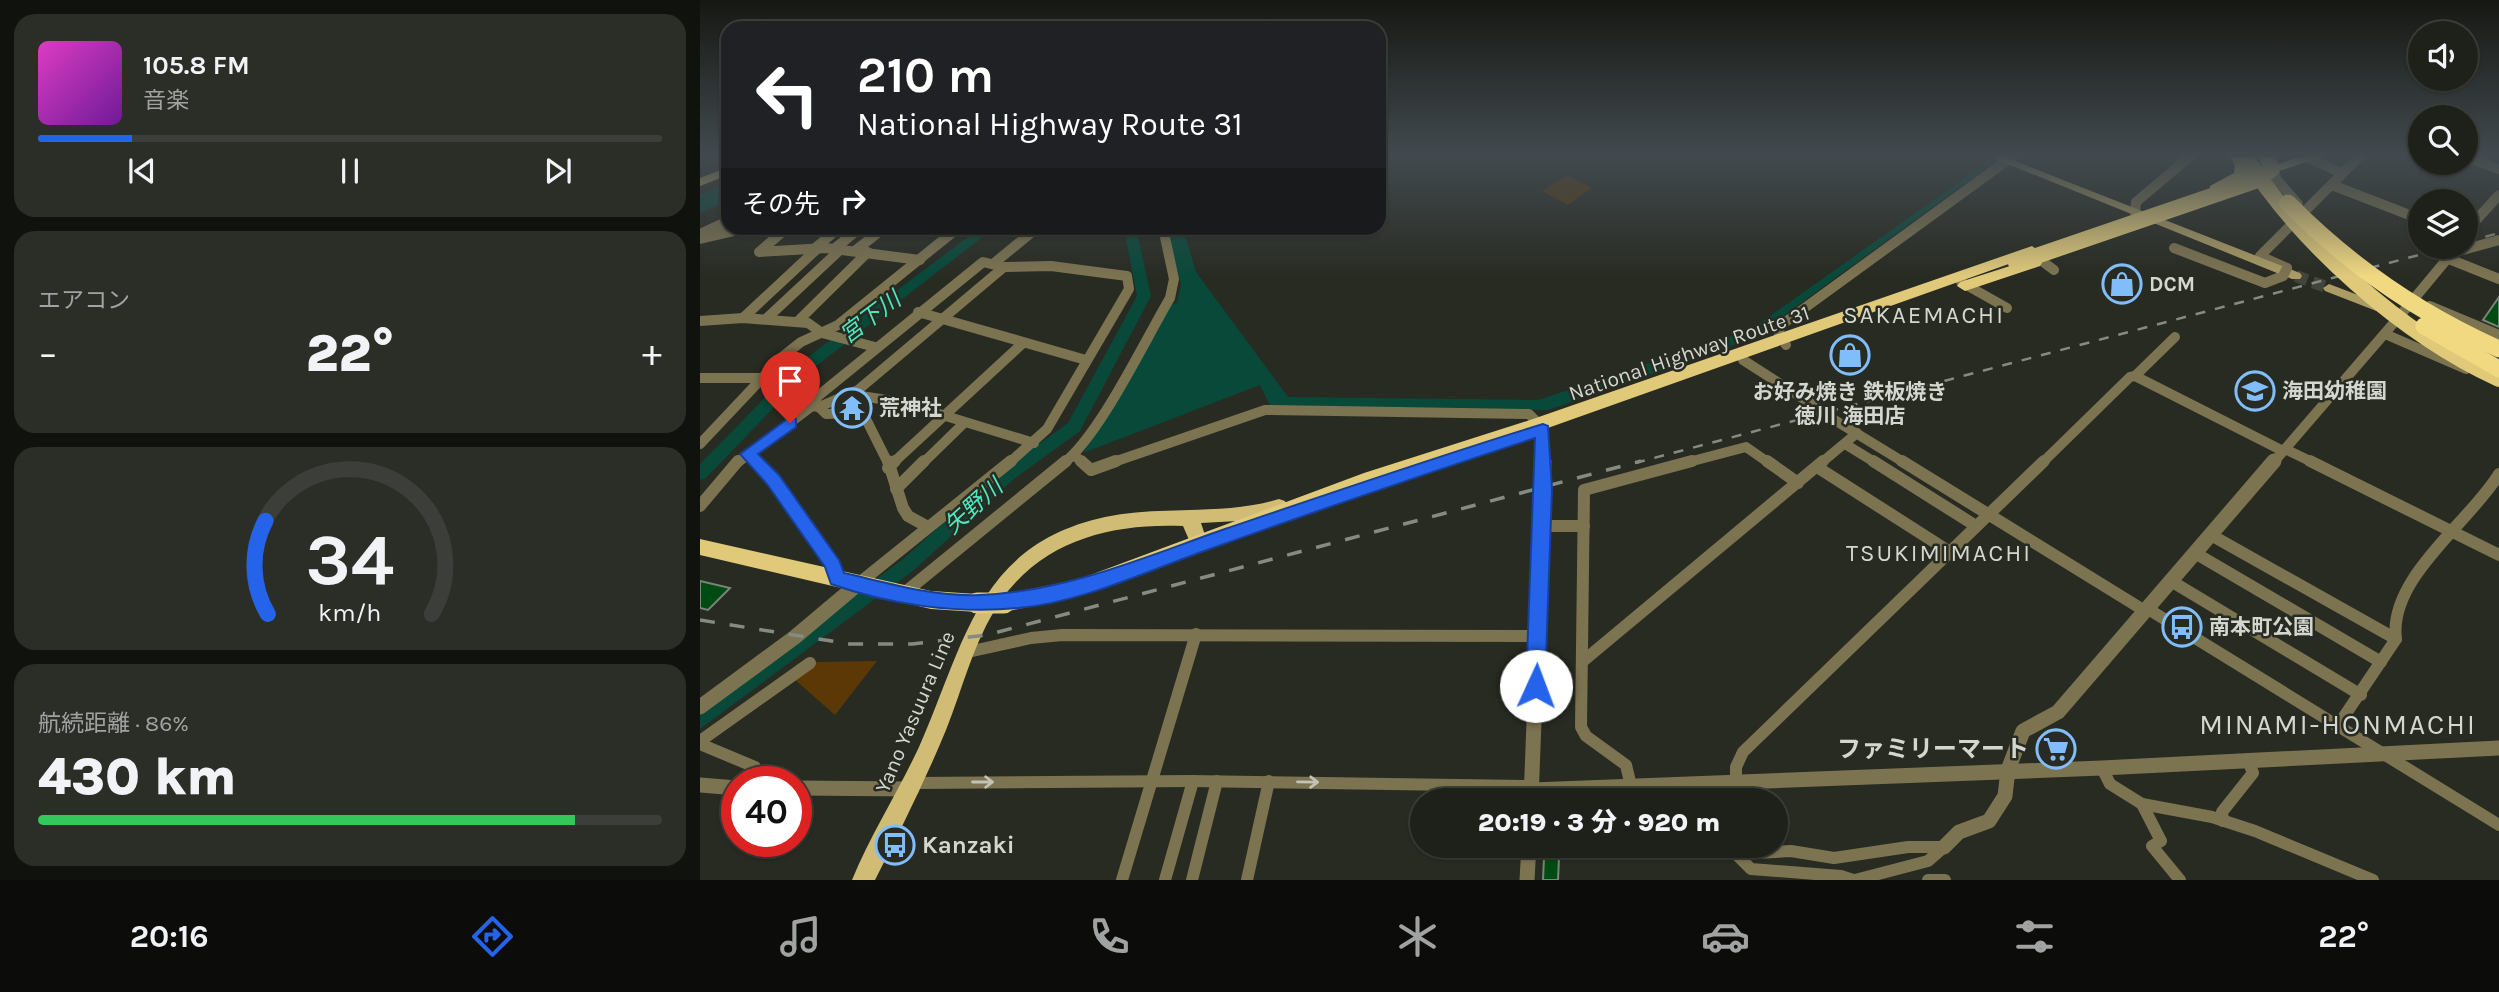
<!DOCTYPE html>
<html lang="ja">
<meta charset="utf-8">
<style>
body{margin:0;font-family:Karla,"Noto Sans JP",sans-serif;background:#2b2d27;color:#f1f3f6;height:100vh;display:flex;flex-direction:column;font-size:26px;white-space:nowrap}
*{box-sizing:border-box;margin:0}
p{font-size:23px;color:#a1a3a2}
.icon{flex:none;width:38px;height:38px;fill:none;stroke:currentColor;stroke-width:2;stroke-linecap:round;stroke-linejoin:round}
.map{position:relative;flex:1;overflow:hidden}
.side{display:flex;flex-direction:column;gap:14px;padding:14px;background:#10120e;width:700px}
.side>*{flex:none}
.guide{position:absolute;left:21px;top:21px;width:665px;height:214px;border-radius:21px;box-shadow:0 2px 5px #0004,0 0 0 2px #3c3e39;background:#202124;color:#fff;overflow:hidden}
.fabs{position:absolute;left:1708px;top:21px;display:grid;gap:14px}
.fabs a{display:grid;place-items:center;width:70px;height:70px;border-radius:50%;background:#1e201a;box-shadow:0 2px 5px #0004,0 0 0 2px #3c3e39;font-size:35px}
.speed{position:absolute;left:21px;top:766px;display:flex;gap:14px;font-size:35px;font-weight:700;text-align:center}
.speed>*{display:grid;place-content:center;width:91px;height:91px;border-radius:50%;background:#1e201a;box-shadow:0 2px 5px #0004,0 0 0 2px #3c3e39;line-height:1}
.speed .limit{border:10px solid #d22;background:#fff;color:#111}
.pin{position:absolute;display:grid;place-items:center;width:60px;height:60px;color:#fff;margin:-72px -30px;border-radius:50% 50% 50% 0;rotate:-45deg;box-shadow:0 0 7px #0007}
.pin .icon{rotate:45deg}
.me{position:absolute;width:77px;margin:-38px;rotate:2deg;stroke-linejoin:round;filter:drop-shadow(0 0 5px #0008)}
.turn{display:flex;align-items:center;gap:24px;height:147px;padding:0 21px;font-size:32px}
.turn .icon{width:91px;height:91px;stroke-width:2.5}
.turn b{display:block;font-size:49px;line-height:60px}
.then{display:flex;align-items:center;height:66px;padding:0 21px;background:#0003;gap:14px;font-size:26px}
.big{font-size:52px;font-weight:800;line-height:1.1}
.side .tile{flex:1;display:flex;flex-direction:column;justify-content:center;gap:10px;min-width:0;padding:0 24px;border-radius:21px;background:#2b2d27}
.side .dial{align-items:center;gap:0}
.dial svg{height:182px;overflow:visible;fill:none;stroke:#3c3e39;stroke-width:7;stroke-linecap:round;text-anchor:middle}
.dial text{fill:#f1f3f6;stroke:none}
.song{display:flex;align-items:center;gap:21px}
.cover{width:84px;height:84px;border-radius:10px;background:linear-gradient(135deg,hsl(310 70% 55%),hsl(280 70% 35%))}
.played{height:7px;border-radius:4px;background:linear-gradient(90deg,#2563eb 15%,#3c3e39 15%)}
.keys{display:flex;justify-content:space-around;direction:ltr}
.heat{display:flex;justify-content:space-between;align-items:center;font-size:38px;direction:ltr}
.charge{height:10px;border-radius:5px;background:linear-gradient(90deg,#34c759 86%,#3c3e39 0)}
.trip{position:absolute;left:710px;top:788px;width:378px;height:70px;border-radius:35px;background:#1e201a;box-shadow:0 2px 5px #0004,0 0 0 2px #3c3e39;font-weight:800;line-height:70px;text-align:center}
.menu{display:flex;height:112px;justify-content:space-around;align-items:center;background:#0c0d0a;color:#a1a3a2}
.menu .icon{width:49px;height:49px}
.menu .active{color:#2563eb}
.menu b{font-size:32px;color:#f1f3f6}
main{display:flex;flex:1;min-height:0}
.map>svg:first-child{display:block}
.green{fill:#5b3805}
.water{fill:#08493a}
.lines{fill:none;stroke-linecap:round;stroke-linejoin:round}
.river{fill:#08493a;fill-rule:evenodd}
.building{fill:#004b12;stroke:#7a837a;stroke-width:2}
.secondary-tunnel{stroke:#42453c;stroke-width:12;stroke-dasharray:12 6;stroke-linecap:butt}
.minor-far1{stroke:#7c7351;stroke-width:10}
.minor{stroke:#7c7351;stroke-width:12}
.tertiary-far1{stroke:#7c7351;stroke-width:10}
.tertiary{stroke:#7c7351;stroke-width:15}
.secondary{fill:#ab9c65;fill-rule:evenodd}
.primary{fill:#d0bc74;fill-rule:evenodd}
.trunk{fill:#e0ca7a;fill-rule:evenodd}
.rail-far1{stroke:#878a83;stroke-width:2.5;stroke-dasharray:10 10;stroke-linecap:butt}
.rail{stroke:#878a83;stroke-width:3.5;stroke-dasharray:15 15;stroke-linecap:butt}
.minor-bridge{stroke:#7c7351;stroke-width:10}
.trunk-bridge-far1{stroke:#e0ca7a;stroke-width:16}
.trunk-bridge{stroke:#e0ca7a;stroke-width:21}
.motorway-bridge{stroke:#f1d981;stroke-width:17}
.oneway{stroke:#c2c2b7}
.route{fill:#2563eb;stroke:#184099;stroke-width:2}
.labels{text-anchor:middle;stroke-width:5;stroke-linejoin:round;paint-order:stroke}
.poi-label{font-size:21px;font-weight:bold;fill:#d4d6d0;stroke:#282b22;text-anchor:start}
.street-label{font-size:21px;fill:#d4d6d0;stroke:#282b22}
.water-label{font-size:23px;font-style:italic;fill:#4de8c0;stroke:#282b22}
.quarter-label{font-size:24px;letter-spacing:2px;fill:#d4d6d0;stroke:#282b22}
.near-poi-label{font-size:24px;font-weight:bold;fill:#d4d6d0;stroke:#282b22;text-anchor:end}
.near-quarter-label{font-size:28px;letter-spacing:2px;fill:#d4d6d0;stroke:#282b22}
</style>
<main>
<section class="side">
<div class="tile">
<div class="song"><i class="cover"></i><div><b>105.8 FM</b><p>音楽</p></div></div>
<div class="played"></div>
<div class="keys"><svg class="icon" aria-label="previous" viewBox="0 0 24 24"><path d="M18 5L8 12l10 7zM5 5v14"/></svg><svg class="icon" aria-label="pause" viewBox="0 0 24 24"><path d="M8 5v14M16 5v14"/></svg><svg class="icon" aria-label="next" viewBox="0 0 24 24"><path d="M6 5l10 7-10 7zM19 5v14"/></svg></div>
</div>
<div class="tile"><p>エアコン</p>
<div class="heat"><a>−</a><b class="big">22°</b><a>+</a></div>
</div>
<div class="tile dial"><svg viewBox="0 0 100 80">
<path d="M14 69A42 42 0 1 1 86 69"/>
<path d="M14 69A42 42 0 0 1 13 28" stroke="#2563eb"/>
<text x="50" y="56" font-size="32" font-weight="700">34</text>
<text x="50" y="72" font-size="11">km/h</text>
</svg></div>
<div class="tile"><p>航続距離 · 86%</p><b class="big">430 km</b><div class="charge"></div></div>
</section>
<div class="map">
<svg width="1799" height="880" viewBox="0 0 1799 880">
<rect width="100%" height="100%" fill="#282b22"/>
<g class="green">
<path d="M 867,175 L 892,188 L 868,205 L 842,191 Z"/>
<path d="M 177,661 L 135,715 L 93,678 L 115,662 Z"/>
</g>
<g class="water">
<path d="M 1289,161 L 1293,163 L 1053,338 L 863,405 L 848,410 L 571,407 L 560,385 L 383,453 L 471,304 L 477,303 L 481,284 L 466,228 L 483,228 L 496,272 L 588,397 L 838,400 L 1050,330 Z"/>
<path d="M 28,183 L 28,201 L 0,213 L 0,195 Z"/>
</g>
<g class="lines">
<g class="river">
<path d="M 280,228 L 294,228 L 106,374 L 6,478 L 0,480 L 0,464 L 96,366 Z"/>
<path d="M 424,228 L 436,228 L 451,296 L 380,431 L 314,479 L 214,570 L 0,729 L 0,708 L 202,560 L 302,471 L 368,423 L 437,296 Z"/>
</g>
</g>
<g class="building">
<path d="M 1799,297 L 1799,327 L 1783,320 Z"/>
<path d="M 1140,346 L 1167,358 L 1165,362 L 1159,367 L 1133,352 Z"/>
<path d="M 0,581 L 30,588 L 8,610 L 0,608 Z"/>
<path d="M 844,858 L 859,858 L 858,880 L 843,880 Z"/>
</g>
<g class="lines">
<path class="secondary-tunnel" d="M 1596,276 L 1629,288"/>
<g class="minor-far1">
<path d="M 1766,157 L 1799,169"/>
<path d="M 1609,158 L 1642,173"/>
<path d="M 1570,163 L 1577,180 L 1598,204"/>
<path d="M 1632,185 L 1720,219"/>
<path d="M 1435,214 L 1436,202 L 1493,154"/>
<path d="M 87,228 L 59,252 L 126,248 L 220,260"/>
<path d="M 0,234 L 28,221"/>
<path d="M 0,239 L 47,228"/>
<path d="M 115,248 L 139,228"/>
<path d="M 1474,248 L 1565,283 L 1583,276"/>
<path d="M 134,249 L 160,228"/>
<path d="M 156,250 L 184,228"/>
<path d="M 1755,252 L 1799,240"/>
<path d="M 1749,259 L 1799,279"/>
<path d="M 1342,261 L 1354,270"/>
<path d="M 293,264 L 337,228"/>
<path d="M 1587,268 L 1560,256 L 1662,154"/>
<path d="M 1261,282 L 1307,308"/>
<path d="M 1730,306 L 1799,335"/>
<path d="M 218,312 L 386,360"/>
<path d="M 43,318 L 118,248"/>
<path d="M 66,319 L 141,249"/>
<path d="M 0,321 L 43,318 L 108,323 L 122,333 L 175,347"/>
<path d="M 97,322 L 168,252"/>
<path d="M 1685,334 L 1766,369"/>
<path d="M 1086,345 L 1078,331 L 1084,323 L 1316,154"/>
<path d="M 1043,360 L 1121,410"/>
<path d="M 1435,376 L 1475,337"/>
<path d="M 0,378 L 62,378"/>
<path d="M 148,394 L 200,402 L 334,443"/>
<path d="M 112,406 L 119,407 L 158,390 L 304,267"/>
<path d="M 119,407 L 126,414 L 155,413 L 166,419 L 188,463"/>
<path d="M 1128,416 L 1205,463"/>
<path d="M 0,444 L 82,357 L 101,342 L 138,325 L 258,228"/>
<path d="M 1145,444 L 1176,463"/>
<path d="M 1585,449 L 1614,463"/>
<path d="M 48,454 L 57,463"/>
<path d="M 374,455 L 383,463"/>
<path d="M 37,463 L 112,406 L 118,396 L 283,262 L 304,267 L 351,266 L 427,276 L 429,289 L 347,429 L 309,463"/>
<path d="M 193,463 L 323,343"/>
<path d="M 223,463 L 264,423"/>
<path d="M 364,463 C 401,433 444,342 470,298 L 474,279 L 463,228"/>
<path d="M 411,463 L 565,410 L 829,414 L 839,424"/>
<path d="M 985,463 L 1046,447 L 1069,463"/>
<path d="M 1121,463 L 1157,433"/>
<path d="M 1342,463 L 1430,377 L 1435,376 L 1583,451"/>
</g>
<g class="minor">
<path d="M 55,461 L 73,479 L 133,565 L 137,579"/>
<path d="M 188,461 L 203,508 L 208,516 L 228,527"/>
<path d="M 381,461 L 391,470 L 416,461"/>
<path d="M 1067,461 L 1098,483"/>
<path d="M 1173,461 L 1276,526"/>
<path d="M 1202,461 L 1445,611"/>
<path d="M 1610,461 L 1799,555"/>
<path d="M 1117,467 L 1250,552"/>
<path d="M 188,468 L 195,461"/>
<path d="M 196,489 L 224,461"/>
<path d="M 0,506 L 38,461"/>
<path d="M 842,526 L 884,526"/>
<path d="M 1511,535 L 1696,639"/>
<path d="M 1495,553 L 1681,662"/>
<path d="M 1471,581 L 1661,695"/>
<path d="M 158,584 L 311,461"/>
<path d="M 203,594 L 366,461"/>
<path d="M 1448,609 L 1799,825"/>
<path d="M 268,652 L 331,638 L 362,635 L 838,636"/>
<path d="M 882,662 L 1123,461"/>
<path d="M 1637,727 L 1696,639 C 1688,578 1770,522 1799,474"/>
<path d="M 0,741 L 110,663"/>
<path d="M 0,744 L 55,767 L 47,782"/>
<path d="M 1402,768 L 1410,784 L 1442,804 L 1512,817 L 1555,831 L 1673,880"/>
<path d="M 1036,782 L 1036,767 L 1043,752 L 1344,461"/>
<path d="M 214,783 L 491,781 L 831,786"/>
<path d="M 931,786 L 926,765 L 886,736 L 881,727 L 884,490 L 992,461"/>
<path d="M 1442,804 L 1461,841 L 1452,846 L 1480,880"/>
<path d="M 1523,821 L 1522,812 L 1553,773 L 1548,760"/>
<path d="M 1027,845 L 1051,869 L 1141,876 L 1153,880"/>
<path d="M 1038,854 L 1091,851 L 1134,858 L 1208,847 L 1244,847"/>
<path d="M 422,880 L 496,634"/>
<path d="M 465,880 L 493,781"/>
<path d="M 492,880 L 517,781"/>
<path d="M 547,880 L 569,781"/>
<path d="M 1155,880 L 1228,861 L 1244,847"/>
<path d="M 1228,880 L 1245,880"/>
</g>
<g class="tertiary-far1">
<path d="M 1766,231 L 1799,195"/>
<path d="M 1703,312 L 1757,247"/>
<path d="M 839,424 L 843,430 L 844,463"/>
<path d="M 1573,463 L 1698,318"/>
</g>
<g class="tertiary">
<path d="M 0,707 L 95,637 L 158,584"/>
<path d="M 0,785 L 37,788"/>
<path d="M 96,788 L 212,789"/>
<path d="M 832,790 L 1402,768 L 1799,748"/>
<path d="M 831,800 L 844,461"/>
<path d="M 1244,847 L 1259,832 L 1289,821 L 1305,796 L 1308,770 L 1323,731 L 1358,712 L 1574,461"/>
<path d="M 827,880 L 829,845"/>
</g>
<g class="secondary">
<path d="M 1283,154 L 1297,154 L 1600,273 L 1602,276 L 1600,279 L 1592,279 Z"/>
<path d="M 1629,284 L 1687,306 L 1689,309 L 1687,312 L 1679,312 L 1625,291 L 1623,288 Z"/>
</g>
<g class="primary">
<path d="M 28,167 L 28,175 L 0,186 L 0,178 Z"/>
<path d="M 579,499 L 585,501 L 587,506 L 585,511 L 556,520 L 501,523 L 508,544 L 505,549 L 499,551 L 493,549 L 483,526 C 412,523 342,540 300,602 C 274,640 263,688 246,730 C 225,781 200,831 175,880 L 152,880 C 171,834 198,792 219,747 C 265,644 277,545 405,517 C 463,505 523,516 579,499 Z"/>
</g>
<g class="trunk">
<path d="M 1529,154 L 1543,154 L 1549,166 L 1548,175 L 1520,192 L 1510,192 L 1510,186 L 1534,173 L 1535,166 Z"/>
<path d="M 1607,154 L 1628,154 L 1562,177 L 1557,178 L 1550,174 Z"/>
<path d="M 1332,246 L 1339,251 L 1337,254 L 845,429 L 676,483 L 378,596 L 304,612 L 297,609 L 294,603 L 297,597 L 304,594 L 377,580 L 664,473 L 833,419 Z"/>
<path d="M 1335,258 L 1342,263 L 1340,266 L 1265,291 L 1257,286 L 1260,282 Z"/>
<path d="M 0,539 L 231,591 L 277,594 L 284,597 L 287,603 L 284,609 L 277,612 L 231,609 L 0,555 Z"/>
</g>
<g class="rail-far1">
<path d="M 1766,242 L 1799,233"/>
<path d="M 935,463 L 1749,247"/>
</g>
<path class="rail" d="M 0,620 L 150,644 L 212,644 L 287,635 L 941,461"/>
<path class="minor-bridge" d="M 1583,276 L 1587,268"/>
<g class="trunk-bridge-far1">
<path d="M 1544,154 C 1600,244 1703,335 1799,379"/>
<path d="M 1316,263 L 1558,180 L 1572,169 L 1566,154"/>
</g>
<path class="trunk-bridge" d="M 277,603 L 304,603"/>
<g class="motorway-bridge">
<path d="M 1588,203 C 1650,266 1718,313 1799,349"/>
<path d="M 1724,326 L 1799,369"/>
</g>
</g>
<defs><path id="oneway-shaft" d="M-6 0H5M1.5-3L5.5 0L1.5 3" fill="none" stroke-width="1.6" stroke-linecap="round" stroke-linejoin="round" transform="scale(1.75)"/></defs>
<g class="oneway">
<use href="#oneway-shaft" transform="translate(283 782)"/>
<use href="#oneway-shaft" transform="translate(608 782) rotate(1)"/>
</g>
<linearGradient id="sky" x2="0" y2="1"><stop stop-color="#161813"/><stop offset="0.56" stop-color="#424a4f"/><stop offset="1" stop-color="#424a4f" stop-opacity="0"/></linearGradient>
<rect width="1799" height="277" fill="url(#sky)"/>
<path class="route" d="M 90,417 L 96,419 L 96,427 L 58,454 L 79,475 L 139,560 L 144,573 C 188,583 234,597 280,595 C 365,592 445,557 525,529 C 631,493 736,457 843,424 L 848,426 L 852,489 L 845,686 L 842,692 L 836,695 L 829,692 L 826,686 L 835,438 C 725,474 616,511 507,550 C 447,571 383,602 319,608 C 257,614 190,605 131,584 L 125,567 L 67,484 L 40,454 Z"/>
<defs>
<g id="shop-ring" transform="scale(2.0125)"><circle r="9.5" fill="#282b22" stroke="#80bdfa" stroke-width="1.5"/><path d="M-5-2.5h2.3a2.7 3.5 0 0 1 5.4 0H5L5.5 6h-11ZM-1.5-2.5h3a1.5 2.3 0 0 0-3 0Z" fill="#80bdfa"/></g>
<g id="school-ring" transform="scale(2.0125)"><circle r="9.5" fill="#282b22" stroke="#80bdfa" stroke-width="1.5"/><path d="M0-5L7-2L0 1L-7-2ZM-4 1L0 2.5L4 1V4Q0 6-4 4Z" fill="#80bdfa"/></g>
<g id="temple-ring" transform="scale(2.0125)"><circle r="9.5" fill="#282b22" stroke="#80bdfa" stroke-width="1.5"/><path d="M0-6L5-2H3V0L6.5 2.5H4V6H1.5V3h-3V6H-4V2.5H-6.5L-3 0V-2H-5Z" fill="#80bdfa"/></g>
<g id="bus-ring" transform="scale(2.0125)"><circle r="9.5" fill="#282b22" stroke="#80bdfa" stroke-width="1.5"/><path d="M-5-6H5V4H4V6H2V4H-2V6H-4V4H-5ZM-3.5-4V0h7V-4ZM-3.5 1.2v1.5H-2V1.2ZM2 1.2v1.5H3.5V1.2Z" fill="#80bdfa"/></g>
<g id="supermarket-ring" transform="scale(2.0125)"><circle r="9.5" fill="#282b22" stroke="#80bdfa" stroke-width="1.5"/><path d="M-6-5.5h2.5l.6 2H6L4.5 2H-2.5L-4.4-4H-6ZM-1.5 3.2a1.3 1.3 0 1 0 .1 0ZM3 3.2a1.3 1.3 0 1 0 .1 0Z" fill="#80bdfa"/></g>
</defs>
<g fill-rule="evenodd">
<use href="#shop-ring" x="1422" y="284"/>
<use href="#shop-ring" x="1150" y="355"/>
<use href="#school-ring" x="1555" y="391"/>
<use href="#temple-ring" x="152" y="408"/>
<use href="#bus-ring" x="1482" y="627"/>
<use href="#supermarket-ring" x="1356" y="749"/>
<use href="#bus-ring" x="195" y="845"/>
</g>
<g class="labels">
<g class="poi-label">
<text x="1449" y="291">DCM</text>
<text x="1582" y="398">海田幼稚園</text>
<text x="1150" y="399" text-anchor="middle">お好み焼き 鉄板焼き<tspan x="1150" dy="24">徳川 海田店</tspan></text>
<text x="179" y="415">荒神社</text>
<text x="1509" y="634">南本町公園</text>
</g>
<g class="street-label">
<text transform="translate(989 353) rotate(-19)" y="7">National Highway Route 31</text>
<text transform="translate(215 712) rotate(-67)" y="7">Yano Yasuura Line</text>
</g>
<g class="water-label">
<text transform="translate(170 317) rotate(-37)" y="8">宮下川</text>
<text transform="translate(273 506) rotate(-42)" y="8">矢野川</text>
</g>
<g class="quarter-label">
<text x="1224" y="323">SAKAEMACHI</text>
<text x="1239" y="561">TSUKIMIMACHI</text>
</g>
<g class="near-poi-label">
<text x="1329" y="757">ファミリーマート</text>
<text x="222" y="853" text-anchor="start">Kanzaki</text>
</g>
<g class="near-quarter-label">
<text x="1638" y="734">MINAMI-HONMACHI</text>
</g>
</g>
</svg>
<div class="fabs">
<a><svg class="icon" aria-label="sound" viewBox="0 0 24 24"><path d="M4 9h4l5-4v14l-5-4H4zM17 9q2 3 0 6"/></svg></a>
<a><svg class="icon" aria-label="search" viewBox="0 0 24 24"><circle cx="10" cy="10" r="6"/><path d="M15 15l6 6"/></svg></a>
<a><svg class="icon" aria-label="layers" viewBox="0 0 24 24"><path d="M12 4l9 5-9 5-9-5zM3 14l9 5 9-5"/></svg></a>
</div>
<div class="speed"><div class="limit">40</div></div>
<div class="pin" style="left:90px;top:423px;background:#d93025"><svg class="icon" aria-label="arrive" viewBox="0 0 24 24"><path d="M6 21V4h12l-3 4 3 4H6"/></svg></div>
<svg class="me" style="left:836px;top:686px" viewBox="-20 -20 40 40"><circle r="19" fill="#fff"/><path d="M0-13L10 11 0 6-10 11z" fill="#2563eb"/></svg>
<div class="trip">20:19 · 3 分 · 920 m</div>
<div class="guide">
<div class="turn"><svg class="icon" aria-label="left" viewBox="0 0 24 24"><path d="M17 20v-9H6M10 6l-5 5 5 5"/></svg><div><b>210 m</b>National Highway Route 31</div></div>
<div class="then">その先<svg class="icon" aria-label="right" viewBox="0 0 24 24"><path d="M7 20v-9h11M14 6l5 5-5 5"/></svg></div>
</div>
</div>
</main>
<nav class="menu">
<b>20:16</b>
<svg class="icon active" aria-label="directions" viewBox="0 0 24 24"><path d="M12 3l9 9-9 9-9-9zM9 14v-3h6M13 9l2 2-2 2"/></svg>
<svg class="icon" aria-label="music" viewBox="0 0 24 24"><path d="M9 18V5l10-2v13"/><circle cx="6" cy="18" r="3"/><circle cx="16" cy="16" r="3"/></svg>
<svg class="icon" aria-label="phone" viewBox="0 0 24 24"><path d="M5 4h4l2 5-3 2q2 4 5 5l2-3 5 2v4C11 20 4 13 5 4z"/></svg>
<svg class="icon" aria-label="climate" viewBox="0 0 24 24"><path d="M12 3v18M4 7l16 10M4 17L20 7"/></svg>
<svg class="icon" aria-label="car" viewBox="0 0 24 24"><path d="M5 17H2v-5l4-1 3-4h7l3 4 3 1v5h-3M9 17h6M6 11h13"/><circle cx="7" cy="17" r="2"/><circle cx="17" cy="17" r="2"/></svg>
<svg class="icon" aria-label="filters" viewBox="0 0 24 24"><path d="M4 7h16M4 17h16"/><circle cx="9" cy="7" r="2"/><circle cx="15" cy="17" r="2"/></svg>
<b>22°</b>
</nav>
